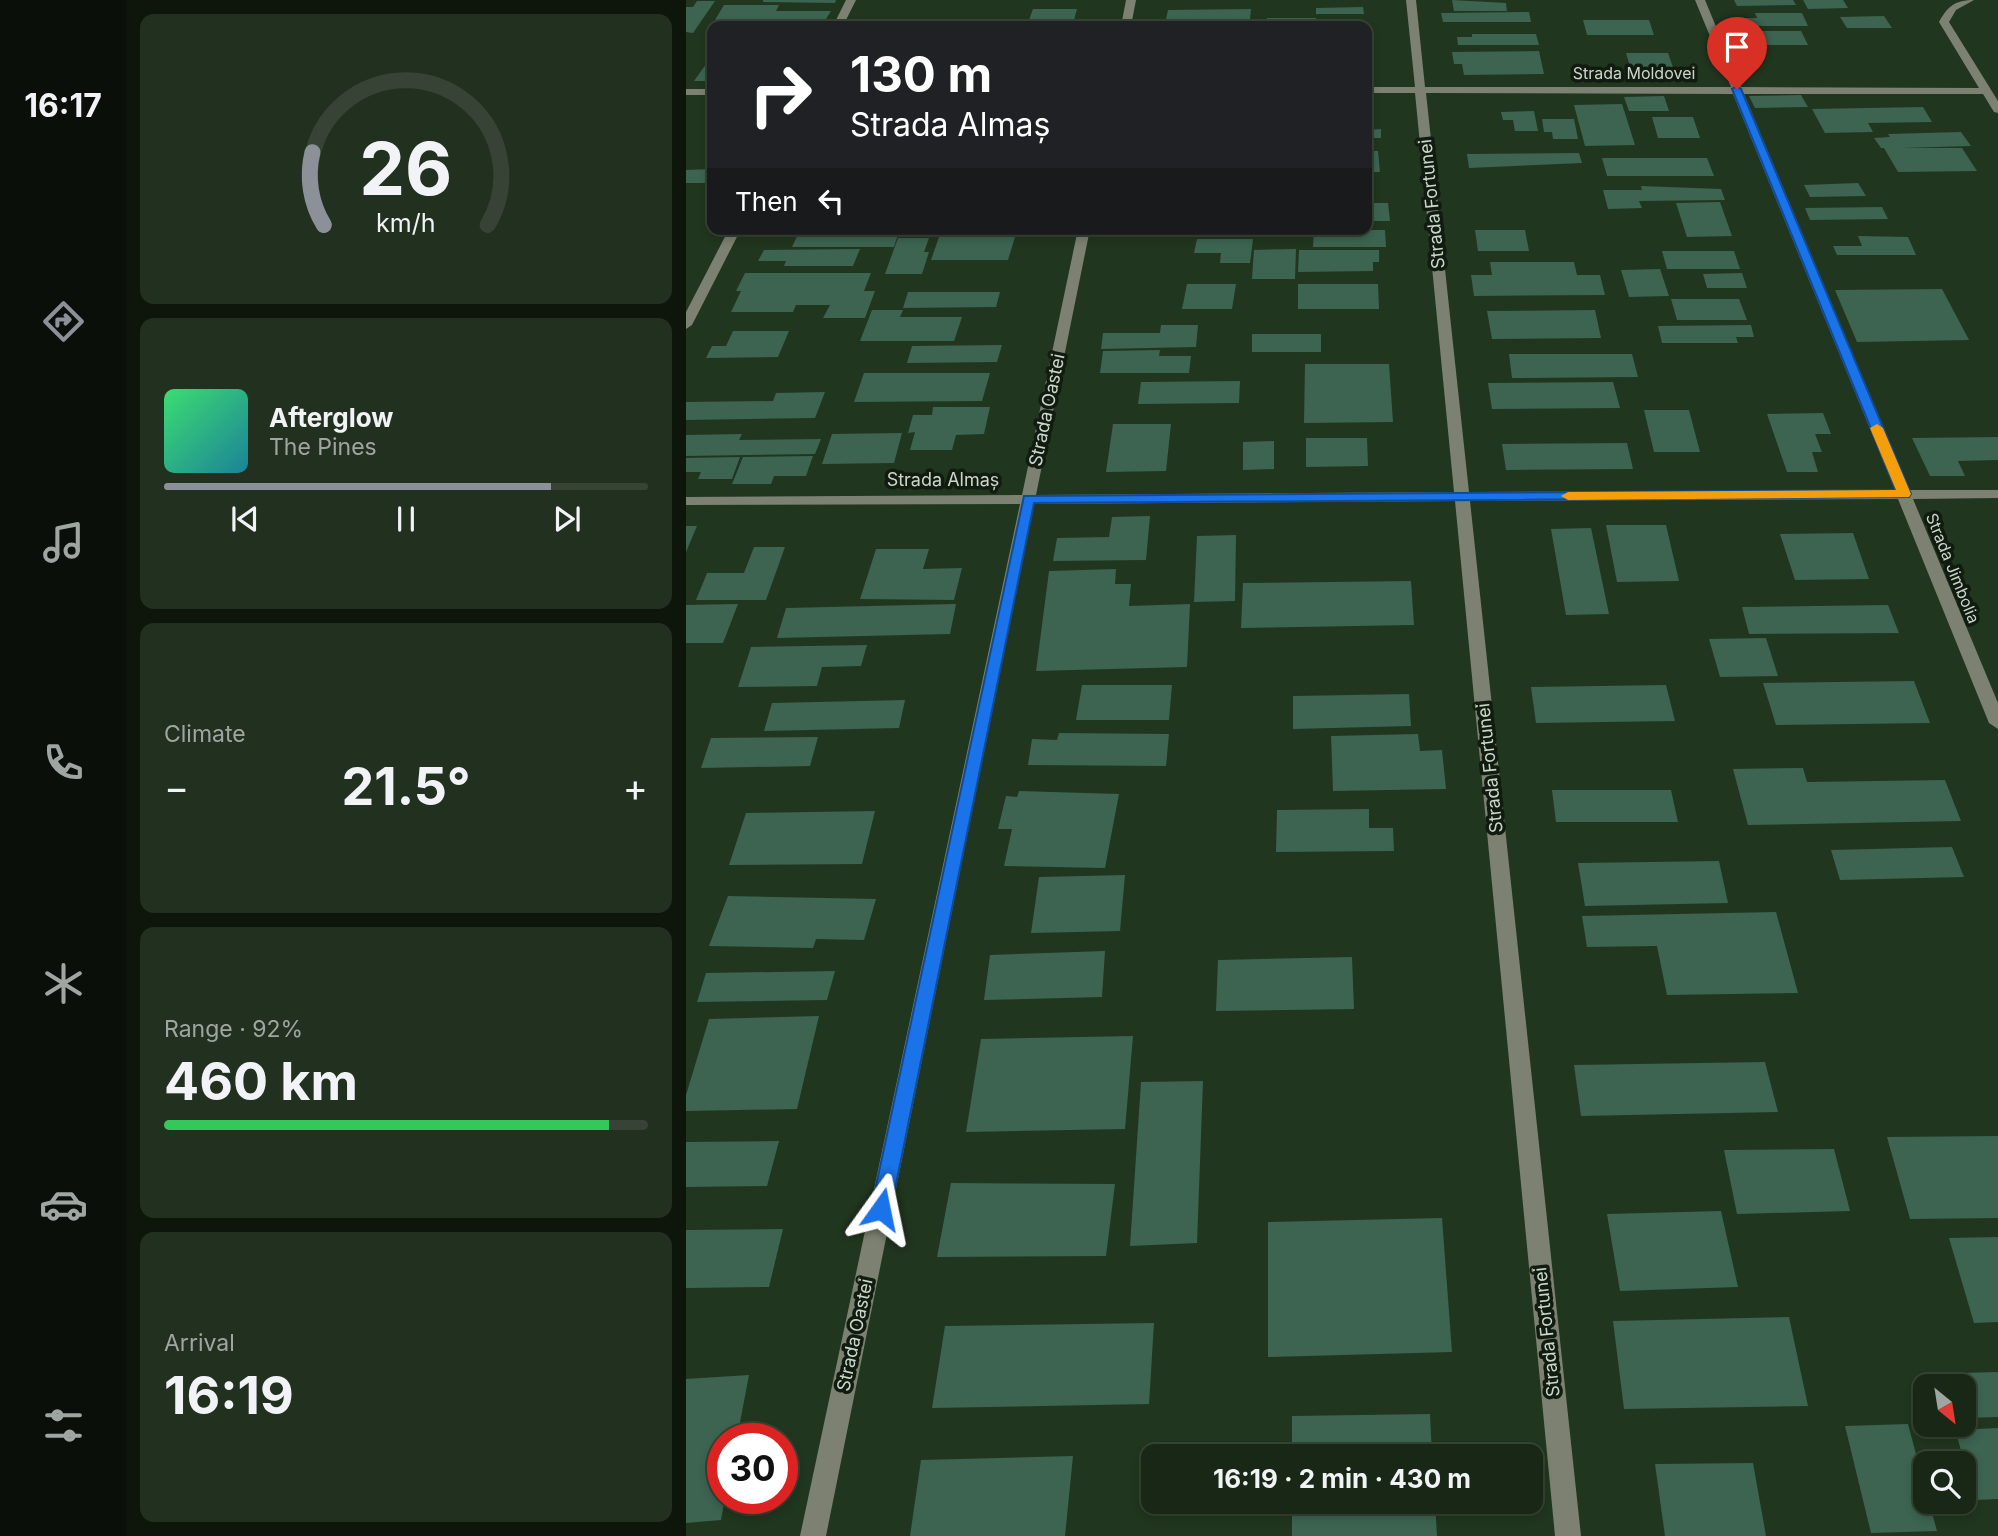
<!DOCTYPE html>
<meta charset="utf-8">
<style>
body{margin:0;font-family:Inter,sans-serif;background:#22301f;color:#f1f3f6;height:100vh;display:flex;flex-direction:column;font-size:26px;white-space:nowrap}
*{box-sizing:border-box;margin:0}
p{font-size:23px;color:#9fa6a1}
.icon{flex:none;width:38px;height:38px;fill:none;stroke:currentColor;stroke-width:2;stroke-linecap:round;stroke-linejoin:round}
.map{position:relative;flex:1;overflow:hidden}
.drawer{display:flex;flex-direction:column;gap:14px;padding:14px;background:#0e160c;width:560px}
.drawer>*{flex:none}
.banner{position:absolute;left:21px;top:21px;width:665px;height:214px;border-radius:14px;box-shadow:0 4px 10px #0003,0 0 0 2px #374435;background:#202124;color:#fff;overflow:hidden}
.needle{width:46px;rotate:150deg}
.buttons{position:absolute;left:1227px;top:1374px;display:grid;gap:14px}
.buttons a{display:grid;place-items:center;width:63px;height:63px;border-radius:14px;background:#192816;box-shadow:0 4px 10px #0003,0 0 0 2px #374435;font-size:35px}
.speed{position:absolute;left:21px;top:1423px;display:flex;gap:14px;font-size:35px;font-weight:700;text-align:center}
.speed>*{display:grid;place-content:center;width:91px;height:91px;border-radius:50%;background:#192816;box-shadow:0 4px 10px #0003,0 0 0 2px #374435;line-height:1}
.speed .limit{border:10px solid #d22;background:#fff;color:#111}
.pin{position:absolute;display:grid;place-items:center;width:60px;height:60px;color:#fff;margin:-72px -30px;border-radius:50% 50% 50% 0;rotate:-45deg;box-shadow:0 0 7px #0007}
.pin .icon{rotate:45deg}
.me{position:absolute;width:77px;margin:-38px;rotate:12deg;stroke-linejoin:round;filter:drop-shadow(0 0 5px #0008)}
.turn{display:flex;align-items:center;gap:24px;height:147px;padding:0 28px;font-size:32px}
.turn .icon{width:91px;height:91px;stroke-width:2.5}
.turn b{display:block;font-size:49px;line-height:60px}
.then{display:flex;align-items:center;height:66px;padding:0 28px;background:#0003;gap:14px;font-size:26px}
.big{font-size:52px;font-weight:700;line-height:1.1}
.drawer .tile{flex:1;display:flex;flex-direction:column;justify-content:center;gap:10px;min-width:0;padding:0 24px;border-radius:14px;background:#22301f}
.drawer .dial{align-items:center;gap:0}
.dial svg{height:182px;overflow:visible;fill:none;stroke:#374435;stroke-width:7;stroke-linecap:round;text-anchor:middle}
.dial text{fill:#f1f3f6;stroke:none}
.song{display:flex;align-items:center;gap:21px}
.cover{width:84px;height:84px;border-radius:10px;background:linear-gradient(135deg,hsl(140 70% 55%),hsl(190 70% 35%))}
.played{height:7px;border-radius:4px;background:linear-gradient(90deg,#8c9099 80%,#374435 80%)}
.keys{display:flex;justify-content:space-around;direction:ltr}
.heat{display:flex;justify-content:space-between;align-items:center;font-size:38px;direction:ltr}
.charge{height:10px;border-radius:5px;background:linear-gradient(90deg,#34c759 92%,#374435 0)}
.trip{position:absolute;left:455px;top:1444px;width:402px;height:70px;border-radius:14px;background:#192816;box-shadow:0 4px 10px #0003,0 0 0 2px #374435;font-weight:700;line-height:70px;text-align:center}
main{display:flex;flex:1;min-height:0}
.dock{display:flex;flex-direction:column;width:126px;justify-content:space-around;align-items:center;background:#0a1009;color:#9fa6a1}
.dock .icon{width:49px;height:49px}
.dock .on{color:#8c9099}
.dock b{font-size:32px;color:#f1f3f6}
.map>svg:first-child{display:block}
.building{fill:#3c6451}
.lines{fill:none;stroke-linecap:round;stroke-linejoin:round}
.minor{fill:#7c8171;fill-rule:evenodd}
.route{fill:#1a73e8;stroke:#114b97;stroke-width:2}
.slow{fill:#f59e0b}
.labels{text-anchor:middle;stroke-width:7;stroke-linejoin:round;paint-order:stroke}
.far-street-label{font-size:16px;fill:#cad8c9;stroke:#111b10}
.street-label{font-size:18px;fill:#cad8c9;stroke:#111b10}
</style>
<main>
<nav class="dock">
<b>16:17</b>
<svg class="icon on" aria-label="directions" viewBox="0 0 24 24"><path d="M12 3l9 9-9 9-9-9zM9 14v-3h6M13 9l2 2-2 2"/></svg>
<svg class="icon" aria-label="music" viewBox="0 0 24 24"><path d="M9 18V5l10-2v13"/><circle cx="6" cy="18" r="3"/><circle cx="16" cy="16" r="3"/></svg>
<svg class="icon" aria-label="phone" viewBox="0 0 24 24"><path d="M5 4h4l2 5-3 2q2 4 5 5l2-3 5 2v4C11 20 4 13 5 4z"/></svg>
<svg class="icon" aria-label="climate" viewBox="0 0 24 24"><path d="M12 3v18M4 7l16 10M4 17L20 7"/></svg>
<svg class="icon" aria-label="car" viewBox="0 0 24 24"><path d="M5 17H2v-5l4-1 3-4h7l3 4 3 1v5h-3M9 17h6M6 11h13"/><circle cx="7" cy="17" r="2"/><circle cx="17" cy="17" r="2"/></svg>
<svg class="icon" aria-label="filters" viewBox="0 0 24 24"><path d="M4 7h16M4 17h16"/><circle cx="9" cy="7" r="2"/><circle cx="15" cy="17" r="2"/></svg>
</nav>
<section class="drawer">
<div class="tile dial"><svg viewBox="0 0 100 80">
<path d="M14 69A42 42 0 1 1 86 69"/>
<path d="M14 69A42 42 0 0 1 9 37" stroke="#8c9099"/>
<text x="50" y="56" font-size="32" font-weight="700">26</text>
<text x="50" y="72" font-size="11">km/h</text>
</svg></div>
<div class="tile">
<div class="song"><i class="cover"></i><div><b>Afterglow</b><p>The Pines</p></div></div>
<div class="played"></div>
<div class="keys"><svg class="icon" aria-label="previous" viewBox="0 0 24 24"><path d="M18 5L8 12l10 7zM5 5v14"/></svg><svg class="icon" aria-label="pause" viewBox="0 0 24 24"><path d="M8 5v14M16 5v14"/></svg><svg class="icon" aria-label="next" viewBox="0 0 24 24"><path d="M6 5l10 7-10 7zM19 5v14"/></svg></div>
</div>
<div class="tile"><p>Climate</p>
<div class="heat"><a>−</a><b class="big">21.5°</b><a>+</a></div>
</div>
<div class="tile"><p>Range · 92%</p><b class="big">460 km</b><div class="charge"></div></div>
<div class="tile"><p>Arrival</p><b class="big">16:19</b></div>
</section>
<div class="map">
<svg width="1312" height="1536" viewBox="0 0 1312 1536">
<rect width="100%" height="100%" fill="#21361e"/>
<g class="building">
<path d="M 77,0 L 150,0 L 149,3 L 77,2 Z"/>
<path d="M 766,0 L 820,3 L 821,11 L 768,11 Z"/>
<path d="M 1048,0 L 1107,0 L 1110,5 L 1051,6 Z"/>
<path d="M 1117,0 L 1157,0 L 1162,8 L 1122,9 Z"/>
<path d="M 11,1 L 29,1 L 7,33 L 0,32 L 0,7 L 7,7 Z"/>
<path d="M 38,5 L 93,5 L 90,11 L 145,11 L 140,19 L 29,20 Z"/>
<path d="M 677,7 L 678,14 L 630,14 L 630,8 Z"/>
<path d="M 347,9 L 391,9 L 388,20 L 343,20 Z"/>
<path d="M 565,9 L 564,19 L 480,19 L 482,10 Z"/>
<path d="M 843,12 L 845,22 L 757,22 L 755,13 Z"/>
<path d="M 1069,13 L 1116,13 L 1122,26 L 1061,26 L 1057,18 L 1071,18 Z"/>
<path d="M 1198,16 L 1206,28 L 1161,28 L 1154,17 Z"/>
<rect x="581" y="18" width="49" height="8"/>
<path d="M 897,20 L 963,20 L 968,35 L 901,35 Z"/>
<path d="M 1064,31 L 1115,31 L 1122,45 L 1071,45 Z"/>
<path d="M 786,34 L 850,34 L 853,45 L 772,45 L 771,37 L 786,37 Z"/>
<path d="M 853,51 L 858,74 L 778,75 L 776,64 L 768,64 L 766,52 Z"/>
<path d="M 940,53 L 982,53 L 989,73 L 946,73 Z"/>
<path d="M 23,60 L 26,60 L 26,81 L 8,81 Z"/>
<path d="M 1115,95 L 1122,107 L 1069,108 L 1063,96 Z"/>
<path d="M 978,96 L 983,111 L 943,111 L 938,97 Z"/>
<path d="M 936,104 L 949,145 L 899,146 L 888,105 Z"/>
<path d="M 1237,107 L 1246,122 L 1182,123 L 1187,132 L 1139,133 L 1126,109 Z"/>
<path d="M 848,111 L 852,131 L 829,131 L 827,120 L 817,120 L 815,112 Z"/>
<path d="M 966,117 L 1007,117 L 1014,138 L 972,138 Z"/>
<path d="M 856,119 L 888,119 L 892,139 L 867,139 L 866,132 L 858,132 Z"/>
<path d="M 695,129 L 695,138 L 681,138 L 681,130 Z"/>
<path d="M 1275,132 L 1285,146 L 1215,148 L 1276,148 L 1291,171 L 1212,172 L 1198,148 L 1195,148 L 1188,138 L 1204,137 L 1202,134 Z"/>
<path d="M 681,151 L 692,151 L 694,172 L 681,172 Z"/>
<path d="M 893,153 L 896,163 L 783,168 L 781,154 Z"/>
<path d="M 916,158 L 1021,158 L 1028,176 L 921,176 Z"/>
<path d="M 26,169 L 24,183 L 0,183 L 0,170 Z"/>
<path d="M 1172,183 L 1180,196 L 1124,197 L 1118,185 Z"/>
<path d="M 955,186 L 1035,189 L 1039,200 L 953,201 L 956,208 L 922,209 L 917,190 L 956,190 Z"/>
<path d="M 1034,202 L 1046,236 L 1001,237 L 990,203 Z"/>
<path d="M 681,203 L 702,203 L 704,221 L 681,221 Z"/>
<path d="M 1196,207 L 1202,219 L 1124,220 L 1119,208 Z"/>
<path d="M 429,229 L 560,229 L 559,236 L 427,236 Z"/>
<path d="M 628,230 L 699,230 L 700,247 L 627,247 Z"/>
<path d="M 789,230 L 839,230 L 843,251 L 792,251 Z"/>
<path d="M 213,231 L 208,247 L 106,247 L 113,232 Z"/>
<path d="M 1172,236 L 1222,237 L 1230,255 L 1151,255 L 1147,246 L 1176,246 Z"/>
<path d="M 253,237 L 329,237 L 322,260 L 245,260 Z"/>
<path d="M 212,238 L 243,238 L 238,252 L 243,252 L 236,274 L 199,274 Z"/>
<path d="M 511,239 L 567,239 L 564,263 L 534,263 L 535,253 L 508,253 Z"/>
<path d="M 174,249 L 167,266 L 98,266 L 100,261 L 72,261 L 78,250 Z"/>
<path d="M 610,249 L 609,279 L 566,279 L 568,250 Z"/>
<path d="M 613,250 L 693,250 L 693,262 L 687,262 L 687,271 L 612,272 Z"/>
<path d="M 976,251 L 1048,251 L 1054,269 L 981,269 Z"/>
<path d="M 804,262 L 888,262 L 891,275 L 914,275 L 919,295 L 788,296 L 785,275 L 806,275 Z"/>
<path d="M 974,269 L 983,296 L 943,297 L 935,270 Z"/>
<path d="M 59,273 L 185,273 L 178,291 L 189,291 L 179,318 L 137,318 L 144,305 L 110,305 L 107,312 L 45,312 L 55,291 L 50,291 Z"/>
<path d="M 1056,273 L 1061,288 L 1021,288 L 1017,274 Z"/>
<path d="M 501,284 L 550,284 L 546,309 L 496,309 Z"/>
<path d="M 612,284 L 692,284 L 693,309 L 612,309 Z"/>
<path d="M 1256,289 L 1283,340 L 1171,342 L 1149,290 Z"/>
<path d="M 222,292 L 314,292 L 310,307 L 217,308 Z"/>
<path d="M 985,299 L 1053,299 L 1061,320 L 991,320 Z"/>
<path d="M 186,310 L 217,310 L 214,317 L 276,317 L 268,341 L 174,341 Z"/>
<path d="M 909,310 L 915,338 L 806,339 L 801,311 Z"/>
<path d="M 475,325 L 512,325 L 510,347 L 415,349 L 417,333 L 474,333 Z"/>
<path d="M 1065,325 L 1068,337 L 1050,337 L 1052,343 L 976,343 L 972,326 Z"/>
<path d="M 47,331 L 103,331 L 92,357 L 20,358 L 26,346 L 40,346 Z"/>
<rect x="566" y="334" width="69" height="18"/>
<path d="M 316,345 L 311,362 L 221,363 L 226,346 Z"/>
<path d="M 474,350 L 473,356 L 505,356 L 503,373 L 414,373 L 417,351 Z"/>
<path d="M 823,354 L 946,354 L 952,377 L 826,378 Z"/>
<path d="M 619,364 L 703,364 L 707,422 L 618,423 Z"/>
<path d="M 178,373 L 304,373 L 296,401 L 168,402 Z"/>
<path d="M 554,381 L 553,403 L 452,404 L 455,382 Z"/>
<path d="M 927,382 L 934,408 L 806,409 L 802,383 Z"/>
<path d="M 139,392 L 129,418 L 0,420 L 0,402 L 87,401 L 90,393 Z"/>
<path d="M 247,407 L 304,407 L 298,434 L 270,435 L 266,450 L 224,450 L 229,432 L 222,433 L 227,415 L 246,415 Z"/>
<path d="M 958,410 L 1003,410 L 1014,452 L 968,452 Z"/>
<path d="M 1137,413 L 1145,434 L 1129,434 L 1136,452 L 1126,452 L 1132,472 L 1101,472 L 1081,414 Z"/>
<path d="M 427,424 L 485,424 L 480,471 L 420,472 Z"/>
<path d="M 216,433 L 208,463 L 136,464 L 146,434 Z"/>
<path d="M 56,434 L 53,440 L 135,439 L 129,454 L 0,456 L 0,435 Z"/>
<path d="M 1312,437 L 1312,460 L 1272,461 L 1279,476 L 1244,476 L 1226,438 Z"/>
<path d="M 620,438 L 681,438 L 682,466 L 620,467 Z"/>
<path d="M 588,441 L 588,469 L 557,470 L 557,442 Z"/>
<path d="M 941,443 L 947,469 L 820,470 L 816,444 Z"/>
<path d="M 127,456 L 120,476 L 88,476 L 85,484 L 46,484 L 57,457 Z"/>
<path d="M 54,457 L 46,479 L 12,479 L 15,472 L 0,472 L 0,458 Z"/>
<path d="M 464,516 L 460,560 L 367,561 L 371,538 L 423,537 L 426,517 Z"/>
<path d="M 920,525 L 980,525 L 993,581 L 931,582 Z"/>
<path d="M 0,526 L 11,526 L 0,552 Z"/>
<path d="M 905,528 L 923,614 L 880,615 L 865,529 Z"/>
<path d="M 1167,533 L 1183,579 L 1109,580 L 1094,534 Z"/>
<path d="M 550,535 L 549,601 L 508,602 L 511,536 Z"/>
<path d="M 68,547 L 99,547 L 80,600 L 10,600 L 21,573 L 58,573 Z"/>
<path d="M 190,549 L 243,549 L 237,569 L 276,568 L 268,600 L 174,599 Z"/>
<path d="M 430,569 L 429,584 L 445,584 L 443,606 L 504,604 L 501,667 L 350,671 L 363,571 Z"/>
<path d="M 725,581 L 728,625 L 555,628 L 557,583 Z"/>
<path d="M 52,604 L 37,643 L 0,643 L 0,605 Z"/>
<path d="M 270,604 L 264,634 L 91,638 L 100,608 Z"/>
<path d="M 1202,605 L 1213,633 L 1063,634 L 1056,607 Z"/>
<path d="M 1080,638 L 1092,676 L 1034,677 L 1023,639 Z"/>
<path d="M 181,645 L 175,666 L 136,667 L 131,686 L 52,687 L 65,647 Z"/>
<path d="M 1228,681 L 1244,723 L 1090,725 L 1077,683 Z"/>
<path d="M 396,685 L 486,685 L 483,720 L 390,720 Z"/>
<path d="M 980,685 L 989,721 L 850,723 L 845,687 Z"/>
<path d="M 723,694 L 725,726 L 607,729 L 607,696 Z"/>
<path d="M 219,700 L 213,728 L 78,731 L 86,703 Z"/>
<path d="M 373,733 L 483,734 L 480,766 L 342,765 L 346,739 L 371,740 Z"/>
<path d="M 732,734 L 734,751 L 756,750 L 760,789 L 647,791 L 645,736 Z"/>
<path d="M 132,737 L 124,766 L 15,768 L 25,738 Z"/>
<path d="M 1117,768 L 1121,782 L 1259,780 L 1275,821 L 1062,825 L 1047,769 Z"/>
<path d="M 866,790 L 985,790 L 992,822 L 870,822 Z"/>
<path d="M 333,791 L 433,794 L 419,868 L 318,866 L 326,829 L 312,829 L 320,796 L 331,797 Z"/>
<path d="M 683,809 L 683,828 L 707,828 L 708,851 L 590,852 L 591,810 Z"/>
<path d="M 189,811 L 176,864 L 43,865 L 60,813 Z"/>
<path d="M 1266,847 L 1278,877 L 1154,880 L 1145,850 Z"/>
<path d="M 1033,861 L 1042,903 L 899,906 L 892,863 Z"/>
<path d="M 439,875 L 434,931 L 345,933 L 353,877 Z"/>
<path d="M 42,896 L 190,899 L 178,940 L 130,939 L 127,948 L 23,946 Z"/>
<path d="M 1090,912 L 1112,993 L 981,995 L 971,946 L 901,947 L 896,916 Z"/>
<path d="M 419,951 L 416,997 L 298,1000 L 304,955 Z"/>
<path d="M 666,957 L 668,1009 L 530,1011 L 532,960 Z"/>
<path d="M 149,971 L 141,1000 L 11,1002 L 20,973 Z"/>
<path d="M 133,1016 L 111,1109 L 0,1111 L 0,1095 L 23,1019 Z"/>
<path d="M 447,1036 L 439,1129 L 280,1132 L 295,1039 Z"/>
<path d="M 1079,1062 L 1092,1112 L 895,1116 L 888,1065 Z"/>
<path d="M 517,1081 L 511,1243 L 444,1246 L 455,1082 Z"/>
<path d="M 1312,1136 L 1312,1218 L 1224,1219 L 1201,1137 Z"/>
<path d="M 93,1141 L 81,1186 L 0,1187 L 0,1142 Z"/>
<path d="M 1148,1149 L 1164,1211 L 1051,1214 L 1038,1150 Z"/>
<path d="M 265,1183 L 429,1184 L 420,1256 L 251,1257 Z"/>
<path d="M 1035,1211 L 1052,1287 L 934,1291 L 921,1214 Z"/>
<path d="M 756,1218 L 766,1352 L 582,1357 L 582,1222 Z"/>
<path d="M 97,1229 L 83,1287 L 0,1288 L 0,1230 Z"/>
<path d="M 1312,1237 L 1312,1322 L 1288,1323 L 1263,1238 Z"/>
<path d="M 1103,1317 L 1122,1406 L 938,1409 L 927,1321 Z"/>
<path d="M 468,1323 L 463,1404 L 246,1408 L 259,1326 Z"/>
<path d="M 1312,1372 L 1312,1417 L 1278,1418 L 1278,1386 L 1240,1386 L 1237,1374 Z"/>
<path d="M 63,1375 L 51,1438 L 37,1438 L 37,1498 L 39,1498 L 35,1520 L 0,1523 L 0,1379 Z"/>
<path d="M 744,1414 L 746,1456 L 606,1456 L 606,1416 Z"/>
<path d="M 1222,1424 L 1239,1488 L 1239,1502 L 1243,1502 L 1251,1531 L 1185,1533 L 1159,1426 Z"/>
<path d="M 1312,1428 L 1312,1499 L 1290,1500 L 1269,1430 Z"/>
<path d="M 387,1456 L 379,1536 L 224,1536 L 235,1460 Z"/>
<path d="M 1067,1463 L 1080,1536 L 979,1536 L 969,1464 Z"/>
<path d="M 606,1502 L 749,1502 L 751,1536 L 606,1536 Z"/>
</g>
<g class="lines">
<g class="minor">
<path d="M 160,0 L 170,0 L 157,26 L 147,26 Z"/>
<path d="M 440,0 L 450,0 L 445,26 L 435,26 Z"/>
<path d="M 720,0 L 730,0 L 739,87 L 1045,87 L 1009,0 L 1019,0 L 1055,87 L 1293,88 L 1253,22 C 1262,6 1269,0 1288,0 L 1270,10 L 1263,22 L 1312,101 L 1312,113 L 1308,112 L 1297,94 L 1058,94 L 1223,490 L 1312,490 L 1312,498 L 1227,499 L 1312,703 L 1312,729 L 1303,723 L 1212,499 L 784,501 L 895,1536 L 869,1536 L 769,501 L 348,504 L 140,1536 L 114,1536 L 334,504 L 0,505 L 0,497 L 336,495 L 392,229 L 404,229 L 350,495 L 768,492 L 729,93 L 681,93 L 681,87 L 729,87 ZM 740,93 L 1047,94 L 1209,490 L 783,492 Z"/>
<rect x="0" y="89" width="26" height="6"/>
<path d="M 43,229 L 55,229 L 6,325 L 0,329 L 0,312 Z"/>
</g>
</g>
<path class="route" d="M 1051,86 L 1055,89 L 1225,494 L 1223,497 L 348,503 L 205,1209 L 202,1215 L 195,1217 L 188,1215 L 185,1209 L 338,496 L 1210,490 L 1046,89 Z"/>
<path class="slow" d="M 1191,424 L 1197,428 L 1225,494 L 1223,497 L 882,500 L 875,496 L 882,492 L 1210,490 L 1184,428 Z"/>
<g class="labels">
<g class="far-street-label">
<text x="948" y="79">Strada Moldovei</text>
<text transform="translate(1267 568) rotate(68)" y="6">Strada Jimbolia</text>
</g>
<g class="street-label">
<text transform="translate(746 204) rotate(-96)" y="6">Strada Fortunei</text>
<text transform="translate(361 410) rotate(-78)" y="6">Strada Oastei</text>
<text x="257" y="486">Strada Almaș</text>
<text transform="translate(804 768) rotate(-96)" y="6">Strada Fortunei</text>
<text transform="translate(861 1332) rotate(-96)" y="6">Strada Fortunei</text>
<text transform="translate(169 1335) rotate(-78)" y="6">Strada Oastei</text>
</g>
</g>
</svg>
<div class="buttons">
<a><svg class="needle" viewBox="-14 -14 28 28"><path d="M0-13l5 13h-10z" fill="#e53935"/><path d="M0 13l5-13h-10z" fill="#9fa6a1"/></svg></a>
<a><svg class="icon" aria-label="search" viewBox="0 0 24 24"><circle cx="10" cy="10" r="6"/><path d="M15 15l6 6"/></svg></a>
</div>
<div class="speed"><div class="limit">30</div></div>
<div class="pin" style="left:1051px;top:89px;background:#d93025"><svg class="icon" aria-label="arrive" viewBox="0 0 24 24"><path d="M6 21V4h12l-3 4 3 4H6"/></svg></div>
<svg class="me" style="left:195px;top:1209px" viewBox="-20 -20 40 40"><path d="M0-17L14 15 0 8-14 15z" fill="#1a73e8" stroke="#fff" stroke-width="4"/></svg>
<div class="trip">16:19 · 2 min · 430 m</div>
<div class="banner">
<div class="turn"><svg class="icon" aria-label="right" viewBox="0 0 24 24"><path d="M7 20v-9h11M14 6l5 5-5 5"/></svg><div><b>130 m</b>Strada Almaș</div></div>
<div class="then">Then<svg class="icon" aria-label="left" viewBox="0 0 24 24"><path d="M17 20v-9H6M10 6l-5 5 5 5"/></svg></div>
</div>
</div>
</main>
